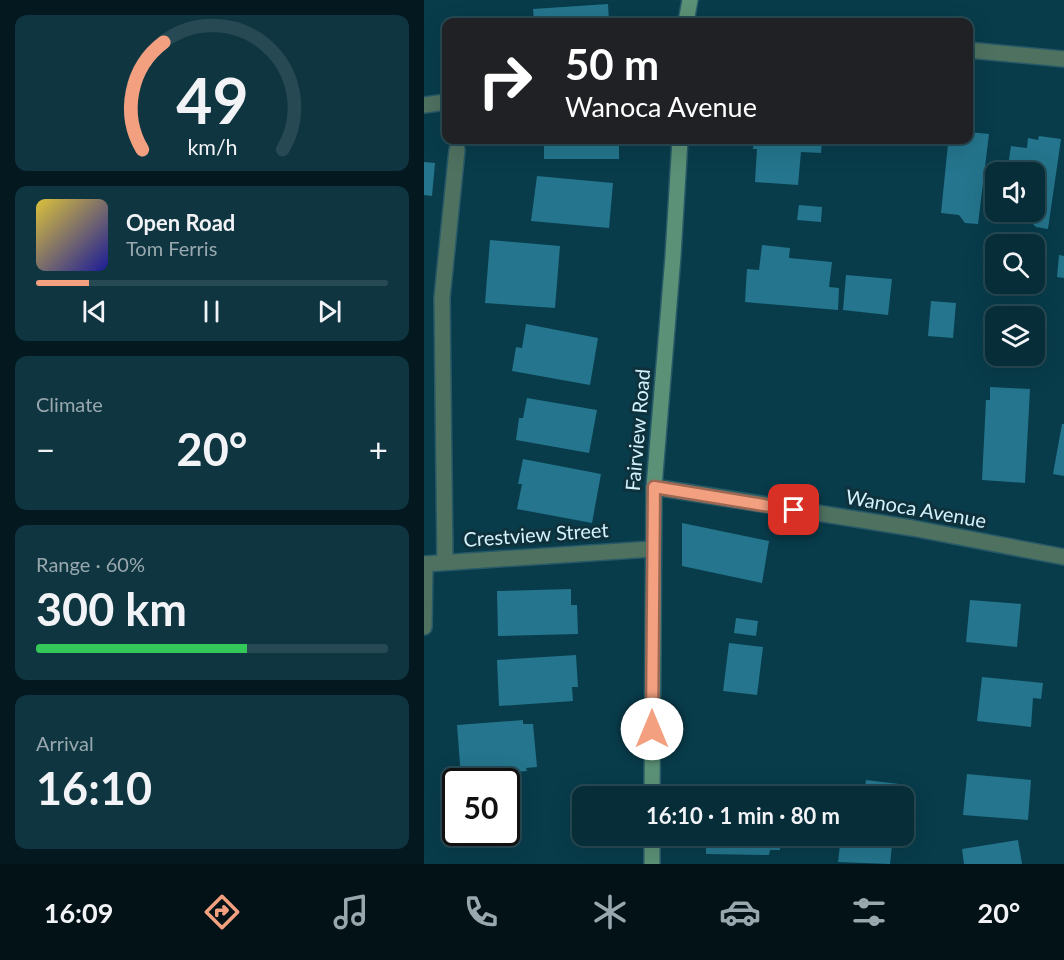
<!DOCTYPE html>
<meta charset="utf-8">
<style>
body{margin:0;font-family:Lato,sans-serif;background:#0f3540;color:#f1f3f6;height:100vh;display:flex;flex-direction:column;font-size:22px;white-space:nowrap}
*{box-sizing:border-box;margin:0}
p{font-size:20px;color:#98a8ae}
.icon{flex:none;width:33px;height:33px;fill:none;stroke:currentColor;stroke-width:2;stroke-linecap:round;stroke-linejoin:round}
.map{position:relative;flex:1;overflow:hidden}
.drawer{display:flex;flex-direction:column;gap:15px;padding:15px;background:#03191f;width:424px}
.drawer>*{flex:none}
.top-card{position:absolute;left:18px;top:18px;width:531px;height:126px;border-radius:12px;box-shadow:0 6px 24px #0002,0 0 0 2px #274953;background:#202124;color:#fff;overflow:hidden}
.buttons{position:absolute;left:561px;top:162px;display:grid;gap:12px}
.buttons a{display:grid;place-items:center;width:60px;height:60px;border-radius:12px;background:#062d38;box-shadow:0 6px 24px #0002,0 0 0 2px #274953;font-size:30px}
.speed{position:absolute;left:18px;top:768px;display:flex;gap:12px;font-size:30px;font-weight:700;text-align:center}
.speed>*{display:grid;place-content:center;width:78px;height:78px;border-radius:50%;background:#062d38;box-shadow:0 6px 24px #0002,0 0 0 2px #274953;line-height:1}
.speed .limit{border:3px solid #111;border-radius:9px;background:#fff;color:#111}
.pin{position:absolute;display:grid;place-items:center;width:51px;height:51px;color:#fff;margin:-26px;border-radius:12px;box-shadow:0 3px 9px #0006}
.me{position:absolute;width:66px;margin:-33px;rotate:0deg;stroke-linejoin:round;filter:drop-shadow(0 0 4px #0008)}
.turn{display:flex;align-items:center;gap:21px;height:126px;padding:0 24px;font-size:27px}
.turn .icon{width:78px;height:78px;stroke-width:2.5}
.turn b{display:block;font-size:42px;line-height:51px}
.big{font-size:45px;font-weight:700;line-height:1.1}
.drawer .widget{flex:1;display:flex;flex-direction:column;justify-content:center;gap:9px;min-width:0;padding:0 21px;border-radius:12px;background:#0f3540}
.drawer .dial{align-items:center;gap:0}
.dial svg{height:156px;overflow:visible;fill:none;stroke:#274953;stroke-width:7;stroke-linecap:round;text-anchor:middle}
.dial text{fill:#f1f3f6;stroke:none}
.song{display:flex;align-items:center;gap:18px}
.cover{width:72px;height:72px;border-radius:9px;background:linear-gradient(135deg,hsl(50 70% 55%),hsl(240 70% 35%))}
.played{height:6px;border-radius:3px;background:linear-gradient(90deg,#f2a080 15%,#274953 15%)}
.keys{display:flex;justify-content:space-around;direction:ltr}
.heat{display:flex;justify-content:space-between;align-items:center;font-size:33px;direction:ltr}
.charge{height:9px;border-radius:4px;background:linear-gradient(90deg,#34c759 60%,#274953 0)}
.trip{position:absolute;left:148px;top:786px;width:342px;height:60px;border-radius:12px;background:#062d38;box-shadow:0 6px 24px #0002,0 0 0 2px #274953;font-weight:700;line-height:60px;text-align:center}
.menu{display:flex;height:96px;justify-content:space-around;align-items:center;background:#021216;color:#98a8ae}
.menu .icon{width:42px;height:42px}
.menu .active{color:#f2a080}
.menu b{font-size:27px;color:#f1f3f6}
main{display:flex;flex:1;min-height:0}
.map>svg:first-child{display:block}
.building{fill:#24758d}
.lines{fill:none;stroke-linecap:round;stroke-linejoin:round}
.lane-casing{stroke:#285967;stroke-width:18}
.street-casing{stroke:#285967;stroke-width:18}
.secondary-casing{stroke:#285967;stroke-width:18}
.lane{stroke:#4f7160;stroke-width:15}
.street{stroke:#4f7160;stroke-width:15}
.secondary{stroke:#5b9176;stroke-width:15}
.route-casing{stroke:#9d6853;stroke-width:15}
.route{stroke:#f2a080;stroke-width:10}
.labels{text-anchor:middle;stroke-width:6;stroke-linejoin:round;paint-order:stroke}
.street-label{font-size:20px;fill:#d3f2fd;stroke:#0f313b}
</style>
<main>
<section class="drawer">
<div class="widget dial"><svg viewBox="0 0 100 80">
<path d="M14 69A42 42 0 1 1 86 69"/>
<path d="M14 69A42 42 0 0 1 25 14" stroke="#f2a080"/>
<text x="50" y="56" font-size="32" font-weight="700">49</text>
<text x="50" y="72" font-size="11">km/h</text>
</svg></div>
<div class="widget">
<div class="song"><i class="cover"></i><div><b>Open Road</b><p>Tom Ferris</p></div></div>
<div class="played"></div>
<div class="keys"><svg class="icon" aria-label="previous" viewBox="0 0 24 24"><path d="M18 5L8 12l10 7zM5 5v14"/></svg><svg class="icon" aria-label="pause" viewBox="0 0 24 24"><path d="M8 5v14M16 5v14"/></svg><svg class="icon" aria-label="next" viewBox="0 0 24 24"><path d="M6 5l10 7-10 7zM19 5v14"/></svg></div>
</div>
<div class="widget"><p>Climate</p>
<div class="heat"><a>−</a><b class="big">20°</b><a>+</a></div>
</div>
<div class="widget"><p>Range · 60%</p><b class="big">300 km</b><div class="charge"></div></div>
<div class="widget"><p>Arrival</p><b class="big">16:10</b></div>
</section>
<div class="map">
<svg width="640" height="864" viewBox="0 0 640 864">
<rect width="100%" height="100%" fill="#083c4b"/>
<g class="building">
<path d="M 184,4 L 185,22 L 110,22 L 109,9 Z"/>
<path d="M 544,132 L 565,134 L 554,224 L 541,223 L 535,215 L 517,213 L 524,144 L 530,144 L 530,140 L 544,140 Z"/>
<path d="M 615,136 L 637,139 L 624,229 L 612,227 L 606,221 L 578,214 L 578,212 L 610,212 L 610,172 L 583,172 L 587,146 L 603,148 L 604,138 L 614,140 Z"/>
<rect x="120" y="140" width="75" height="19"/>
<path d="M 330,140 L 398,140 L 397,153 L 377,152 L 374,185 L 331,182 L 333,149 L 329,149 Z"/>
<path d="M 0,162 L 11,163 L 8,196 L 0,195 Z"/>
<path d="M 113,176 L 189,183 L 185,228 L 107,221 Z"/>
<path d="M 375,205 L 398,207 L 397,222 L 373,220 Z"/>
<path d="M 66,240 L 136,246 L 131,308 L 61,303 Z"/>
<path d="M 338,245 L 366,248 L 365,258 L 408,262 L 405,287 L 415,288 L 414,310 L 321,302 L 323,269 L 335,270 Z"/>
<path d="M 635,255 L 640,256 L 640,278 L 633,277 Z"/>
<path d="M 422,275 L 468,279 L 464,315 L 419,310 Z"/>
<path d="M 581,284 L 599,284 L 597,296 L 580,294 Z"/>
<path d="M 507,301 L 532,303 L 529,338 L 504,336 Z"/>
<path d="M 576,310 L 603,311 L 603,316 L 576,316 Z"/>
<path d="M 102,324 L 174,338 L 166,385 L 88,371 L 92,347 L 98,348 Z"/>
<path d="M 566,387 L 606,389 L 601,483 L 558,480 L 562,400 L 566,400 Z"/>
<path d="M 103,398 L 173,410 L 165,453 L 92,440 L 95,418 L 99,418 Z"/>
<path d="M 638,424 L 640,424 L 640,476 L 629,474 Z"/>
<path d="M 99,459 L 177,474 L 168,523 L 93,509 L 98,484 L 94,484 Z"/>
<path d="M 258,523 L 345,541 L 338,583 L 258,566 Z"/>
<path d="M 147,589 L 147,605 L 153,605 L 154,634 L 74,636 L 73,591 Z"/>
<path d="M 546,600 L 597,604 L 593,647 L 542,642 Z"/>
<path d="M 312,618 L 334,621 L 332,636 L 310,633 Z"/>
<path d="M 305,643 L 339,647 L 333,695 L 299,691 Z"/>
<path d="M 152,655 L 154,687 L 148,687 L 149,701 L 75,706 L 73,660 Z"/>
<path d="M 558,677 L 619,683 L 617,699 L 609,698 L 607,727 L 553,721 Z"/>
<path d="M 99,720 L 99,724 L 109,724 L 113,767 L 102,768 L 103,771 L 37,777 L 33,725 Z"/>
<path d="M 543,774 L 607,780 L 604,820 L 539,815 Z"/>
<path d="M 442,780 L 475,784 L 473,796 L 440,796 Z"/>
<path d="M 282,836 L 356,836 L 356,850 L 346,850 L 345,855 L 282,854 Z"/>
<path d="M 417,836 L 469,836 L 466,864 L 414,862 Z"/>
<path d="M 594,840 L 598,864 L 540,864 L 538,849 Z"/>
</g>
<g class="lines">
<g class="lane-casing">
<path id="lane" d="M 21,562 L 18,298 L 33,150"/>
</g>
<g class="street-casing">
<g id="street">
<path d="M 544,50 L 640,59"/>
<path d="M 0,105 L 22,102"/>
<path d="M 230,487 L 488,528 L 640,557"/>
<path d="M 0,564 L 228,549"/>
<path d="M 0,627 L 1,564"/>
</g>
</g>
<g class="secondary-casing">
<g id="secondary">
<path d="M 262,22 L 266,0"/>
<path d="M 228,796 L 230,487 L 249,256 L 256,140"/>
<path d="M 228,836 L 228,864"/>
</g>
</g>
<use href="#lane" class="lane"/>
<use href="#street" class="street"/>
<use href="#secondary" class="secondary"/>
</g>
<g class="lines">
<g class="route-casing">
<path id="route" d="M 228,729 L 230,487 L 370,510"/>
</g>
<use href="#route" class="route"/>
</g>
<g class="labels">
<g class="street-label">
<text transform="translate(214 430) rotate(-85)" y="7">Fairview Road</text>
<text transform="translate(492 509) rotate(10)" y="7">Wanoca Avenue</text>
<text transform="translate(112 535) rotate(-4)" y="7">Crestview Street</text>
</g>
</g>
</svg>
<div class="buttons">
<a><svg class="icon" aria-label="sound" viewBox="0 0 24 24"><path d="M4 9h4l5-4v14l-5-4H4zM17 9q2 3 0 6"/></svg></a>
<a><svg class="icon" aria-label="search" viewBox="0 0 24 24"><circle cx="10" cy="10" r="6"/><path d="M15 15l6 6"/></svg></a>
<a><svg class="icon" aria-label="layers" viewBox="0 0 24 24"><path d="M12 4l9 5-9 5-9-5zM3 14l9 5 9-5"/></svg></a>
</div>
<div class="speed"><div class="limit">50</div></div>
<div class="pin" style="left:370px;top:510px;background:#d93025"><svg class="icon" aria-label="arrive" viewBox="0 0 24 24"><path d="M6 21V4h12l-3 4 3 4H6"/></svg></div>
<svg class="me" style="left:228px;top:729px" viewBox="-20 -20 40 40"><circle r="19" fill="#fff"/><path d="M0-13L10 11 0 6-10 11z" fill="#f2a080"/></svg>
<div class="trip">16:10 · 1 min · 80 m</div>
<div class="top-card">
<div class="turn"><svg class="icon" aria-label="right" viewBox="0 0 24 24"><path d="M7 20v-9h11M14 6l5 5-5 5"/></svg><div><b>50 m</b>Wanoca Avenue</div></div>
</div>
</div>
</main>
<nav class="menu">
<b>16:09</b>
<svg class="icon active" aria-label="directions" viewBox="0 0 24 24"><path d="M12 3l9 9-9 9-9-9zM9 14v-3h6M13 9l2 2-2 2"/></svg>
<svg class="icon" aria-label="music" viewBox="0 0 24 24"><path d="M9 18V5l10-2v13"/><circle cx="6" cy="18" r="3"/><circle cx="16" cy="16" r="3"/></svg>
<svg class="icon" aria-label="phone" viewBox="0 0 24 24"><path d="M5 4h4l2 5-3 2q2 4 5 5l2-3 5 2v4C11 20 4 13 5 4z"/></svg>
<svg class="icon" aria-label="climate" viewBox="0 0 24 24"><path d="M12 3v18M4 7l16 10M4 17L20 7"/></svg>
<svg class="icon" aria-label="car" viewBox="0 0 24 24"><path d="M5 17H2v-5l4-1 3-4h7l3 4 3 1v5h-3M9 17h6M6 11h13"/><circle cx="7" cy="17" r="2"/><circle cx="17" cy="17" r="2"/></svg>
<svg class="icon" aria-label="filters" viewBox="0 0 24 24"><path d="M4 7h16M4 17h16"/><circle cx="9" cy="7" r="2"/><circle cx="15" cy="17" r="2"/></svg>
<b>20°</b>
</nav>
